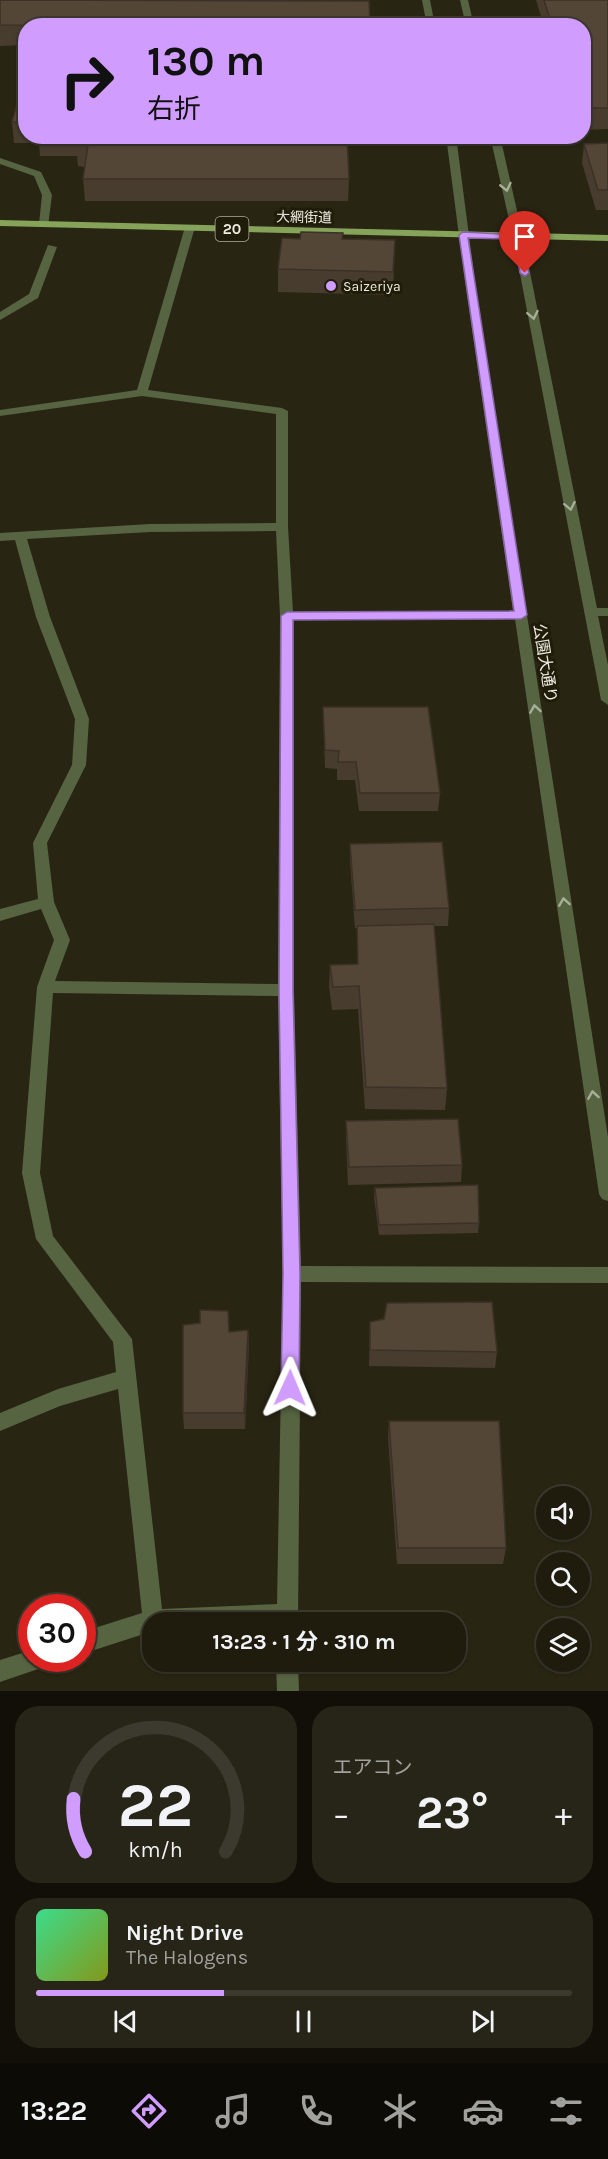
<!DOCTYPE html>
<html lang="ja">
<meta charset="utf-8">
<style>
body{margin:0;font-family:Karla,"Noto Sans JP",sans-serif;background:#272517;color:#f1f3f6;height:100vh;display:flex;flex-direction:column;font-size:22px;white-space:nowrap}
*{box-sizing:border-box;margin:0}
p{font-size:20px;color:#a1a19e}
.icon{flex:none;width:33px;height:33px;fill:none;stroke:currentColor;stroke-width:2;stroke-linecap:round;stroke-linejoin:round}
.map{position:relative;height:1691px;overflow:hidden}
.details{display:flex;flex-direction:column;gap:15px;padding:15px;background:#110f08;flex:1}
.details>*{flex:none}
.top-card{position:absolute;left:18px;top:18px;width:573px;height:126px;border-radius:24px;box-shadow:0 2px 4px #0004,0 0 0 2px #3c3a2e;background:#d09dff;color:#111;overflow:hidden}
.tools{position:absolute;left:536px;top:1486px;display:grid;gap:12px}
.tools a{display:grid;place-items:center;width:54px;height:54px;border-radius:50%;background:#1f1c0e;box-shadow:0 2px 4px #0004,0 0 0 2px #3c3a2e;font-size:30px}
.speed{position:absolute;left:18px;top:1594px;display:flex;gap:12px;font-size:30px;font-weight:700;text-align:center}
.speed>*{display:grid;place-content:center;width:78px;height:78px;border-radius:50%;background:#1f1c0e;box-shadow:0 2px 4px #0004,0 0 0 2px #3c3a2e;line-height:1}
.speed .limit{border:9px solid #d22;background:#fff;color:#111}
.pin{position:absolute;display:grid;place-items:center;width:51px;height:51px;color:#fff;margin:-62px -26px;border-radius:50% 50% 50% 0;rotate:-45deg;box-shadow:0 0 6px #0007}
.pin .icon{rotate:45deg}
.me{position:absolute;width:66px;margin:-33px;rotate:1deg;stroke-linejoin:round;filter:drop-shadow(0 0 4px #0008)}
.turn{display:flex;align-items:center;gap:21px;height:126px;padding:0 30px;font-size:27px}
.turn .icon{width:78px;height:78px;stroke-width:2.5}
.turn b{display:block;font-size:42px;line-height:51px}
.big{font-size:45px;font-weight:700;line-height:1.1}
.details .card{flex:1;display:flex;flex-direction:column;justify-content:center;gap:9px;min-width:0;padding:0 21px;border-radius:24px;background:#272517}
.details .dial{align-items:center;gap:0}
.dial svg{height:156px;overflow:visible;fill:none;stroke:#3c3a2e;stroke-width:7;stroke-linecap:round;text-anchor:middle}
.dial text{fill:#f1f3f6;stroke:none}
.song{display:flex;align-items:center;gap:18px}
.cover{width:72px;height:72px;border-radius:9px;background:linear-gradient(135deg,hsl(150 70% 55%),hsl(70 70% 35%))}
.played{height:6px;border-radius:3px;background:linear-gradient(90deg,#d09dff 35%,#3c3a2e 35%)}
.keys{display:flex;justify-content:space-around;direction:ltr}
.heat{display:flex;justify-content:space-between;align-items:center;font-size:33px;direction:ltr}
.details .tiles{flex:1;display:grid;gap:15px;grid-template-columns:1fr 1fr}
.card:last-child{grid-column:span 2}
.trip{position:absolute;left:142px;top:1612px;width:324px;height:60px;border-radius:24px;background:#1f1c0e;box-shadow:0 2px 4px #0004,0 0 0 2px #3c3a2e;font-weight:700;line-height:60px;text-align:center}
.tab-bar{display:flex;height:96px;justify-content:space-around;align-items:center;background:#0c0b06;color:#a1a19e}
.tab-bar .icon{width:42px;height:42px}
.tab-bar .active{color:#d09dff}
.tab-bar b{font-size:27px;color:#f1f3f6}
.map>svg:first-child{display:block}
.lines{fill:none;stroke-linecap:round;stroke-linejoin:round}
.minor{fill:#566442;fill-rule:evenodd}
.major{fill:#86a35a;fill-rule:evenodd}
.wall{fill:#483c2f}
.shaded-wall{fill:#3b3126}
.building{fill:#544637;stroke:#3b3126;stroke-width:1.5}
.oneway{stroke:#a8ae98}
.route{fill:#d09dff;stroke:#8766a6;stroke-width:1.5}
.poi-dot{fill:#d09dff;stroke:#201c0a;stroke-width:2}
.labels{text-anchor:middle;stroke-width:6;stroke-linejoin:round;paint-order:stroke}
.far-street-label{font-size:14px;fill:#eceade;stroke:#201c0a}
.far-poi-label{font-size:14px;fill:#eceade;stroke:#201c0a;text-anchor:start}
.shield{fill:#201c0a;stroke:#afac9e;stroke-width:1.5}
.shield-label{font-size:15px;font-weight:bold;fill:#eceade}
.street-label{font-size:16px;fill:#eceade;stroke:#201c0a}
</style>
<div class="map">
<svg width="608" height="1691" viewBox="0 0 608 1691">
<rect width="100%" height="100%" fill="#292513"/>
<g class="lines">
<g class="minor">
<path d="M 422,0 L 430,0 L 435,26 L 427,26 Z"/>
<path d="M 460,0 L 468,0 L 474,26 L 466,26 Z"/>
<path d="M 446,136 L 456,136 L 474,274 L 608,1137 L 608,1201 L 602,1199 L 599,1194 L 515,619 L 294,620 L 294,990 L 301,1266 L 608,1267 L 608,1283 L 301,1282 L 298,1623 L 153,1623 L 153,1631 L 82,1654 L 82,1632 L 142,1613 L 118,1389 L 60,1406 L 0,1431 L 0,1413 L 58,1389 L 116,1372 L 113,1342 L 36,1239 L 22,1173 L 37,987 L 54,940 L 41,909 L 0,921 L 0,909 L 38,899 L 33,843 L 72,765 L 75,719 L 36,617 L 15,540 L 0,541 L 0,533 L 150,524 L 276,523 L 276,414 L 142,396 L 0,416 L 0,410 L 137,390 L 185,227 L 194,225 L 195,227 L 148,390 L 282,408 L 288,411 L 288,527 L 293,612 L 513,611 L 464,274 ZM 276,531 L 280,616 L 278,984 L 55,981 L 70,940 L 54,902 L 47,843 L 86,765 L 89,719 L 50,617 L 27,539 L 150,532 ZM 53,993 L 278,996 L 283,1274 L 277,1604 L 162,1609 L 132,1339 L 53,1236 L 40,1173 Z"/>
<path d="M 490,136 L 500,136 L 523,237 L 597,608 L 608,608 L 608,616 L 598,616 L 608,665 L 608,705 L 601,700 L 513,237 Z"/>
<path d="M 0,158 L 41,172 L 52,195 L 48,226 L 39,224 L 42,195 L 34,176 L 0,164 Z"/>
<path d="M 48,245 L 57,247 L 38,298 L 0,320 L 0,312 L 29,294 Z"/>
<path d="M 32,1650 L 32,1659 L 47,1659 L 44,1667 L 0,1682 L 0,1660 Z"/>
<path d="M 276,1662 L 298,1662 L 299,1691 L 277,1691 Z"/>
</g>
<path class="major" d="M 0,220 L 608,235 L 608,241 L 0,226 Z"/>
</g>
<g class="wall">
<path d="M 0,0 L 370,26 L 26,26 L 26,45 L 0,46 Z"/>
<path d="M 536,0 L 608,0 L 608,129 L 584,130 L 584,26 L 544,26 Z"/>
<path d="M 26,71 L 26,136 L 347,136 L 349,179 L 348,201 L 85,201 L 83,179 L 85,167 L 78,166 L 77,156 L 40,156 L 39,143 L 14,143 L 12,122 Z"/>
<path d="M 608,143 L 608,210 L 596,210 L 582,163 L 584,144 Z"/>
<path d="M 343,233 L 343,239 L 395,240 L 393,295 L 278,292 L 278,269 L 300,239 Z"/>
<path d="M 323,707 L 440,793 L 438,811 L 359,811 L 355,780 L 337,780 L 337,769 L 325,768 Z"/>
<path d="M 350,844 L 449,908 L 448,926 L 434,926 L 447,1088 L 445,1110 L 365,1109 L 358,1009 L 332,1010 L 329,987 L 330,965 L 357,964 L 357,928 L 355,928 L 350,862 Z"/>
<path d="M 346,1121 L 462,1165 L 461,1182 L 348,1185 L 346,1139 Z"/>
<path d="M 375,1188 L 479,1223 L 478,1233 L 379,1235 L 374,1197 Z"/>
<path d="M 370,1322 L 497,1352 L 495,1368 L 369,1366 Z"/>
<path d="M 248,1330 L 249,1346 L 245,1429 L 184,1429 L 183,1413 L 229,1332 Z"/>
<path d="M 389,1421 L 506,1548 L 503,1564 L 397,1564 L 388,1437 Z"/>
</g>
<path class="shaded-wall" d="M 248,1330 L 249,1346 L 245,1429 L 244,1413 Z"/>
<g class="building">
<path d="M 0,0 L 369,1 L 370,26 L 0,25 Z"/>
<path d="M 544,0 L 608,0 L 608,108 L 584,108 L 584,26 L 552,26 Z"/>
<path d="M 26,71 L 26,122 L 12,122 Z"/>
<path d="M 78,136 L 347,136 L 349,179 L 83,179 L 88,145 L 76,145 Z"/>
<path d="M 608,143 L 608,190 L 598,190 L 584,144 Z"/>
<path d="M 301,232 L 343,233 L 342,239 L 395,240 L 393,272 L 278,269 L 282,238 L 300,239 Z"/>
<path d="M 323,707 L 428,707 L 440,793 L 360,793 L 356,762 L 338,762 L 339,751 L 325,750 Z"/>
<path d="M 442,842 L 449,908 L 355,910 L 350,844 Z"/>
<path d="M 434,924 L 447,1088 L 366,1087 L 359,986 L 333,987 L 330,965 L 358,964 L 357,926 Z"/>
<path d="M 458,1119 L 462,1165 L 349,1167 L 346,1121 Z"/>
<path d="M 478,1185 L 479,1223 L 379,1225 L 375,1188 Z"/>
<path d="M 492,1302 L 497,1352 L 370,1350 L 370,1322 L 384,1319 L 387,1303 Z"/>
<path d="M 200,1310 L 228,1311 L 229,1332 L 248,1330 L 244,1413 L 183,1413 L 183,1325 L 200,1323 Z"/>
<path d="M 389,1421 L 499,1421 L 506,1548 L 398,1548 Z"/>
</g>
<defs><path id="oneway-chevron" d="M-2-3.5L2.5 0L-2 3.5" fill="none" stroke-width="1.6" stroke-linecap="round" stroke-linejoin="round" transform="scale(1.5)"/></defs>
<g class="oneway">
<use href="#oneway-chevron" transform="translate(506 187) rotate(77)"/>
<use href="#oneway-chevron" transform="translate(533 315) rotate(79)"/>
<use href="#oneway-chevron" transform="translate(570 506) rotate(79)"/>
<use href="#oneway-chevron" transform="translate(535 709) rotate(-99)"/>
<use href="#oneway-chevron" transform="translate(564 902) rotate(-99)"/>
<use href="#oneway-chevron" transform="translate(593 1095) rotate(-99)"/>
</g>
<path class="route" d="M 463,232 L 521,235 L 529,273 L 525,276 L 520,273 L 514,239 L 468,238 L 527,615 L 521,619 L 293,620 L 293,990 L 300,1274 L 299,1388 L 296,1393 L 290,1396 L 284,1393 L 281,1388 L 283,1274 L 279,990 L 281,616 L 287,612 L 514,611 L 459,235 Z"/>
<circle class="poi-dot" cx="331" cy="286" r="6"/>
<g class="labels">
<g class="far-street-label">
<text transform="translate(304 217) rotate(1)" y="5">大網街道</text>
</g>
<g class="far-poi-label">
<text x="343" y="291">Saizeriya</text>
</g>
<rect class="shield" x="215.5" y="217" width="33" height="24" rx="4.5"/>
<g class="shield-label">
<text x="232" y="234">20</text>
</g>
<g class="street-label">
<text transform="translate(546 663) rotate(81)" y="6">公園大通り</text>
</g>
</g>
</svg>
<div class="tools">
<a><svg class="icon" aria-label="sound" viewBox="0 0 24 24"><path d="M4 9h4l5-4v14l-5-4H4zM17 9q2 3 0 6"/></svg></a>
<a><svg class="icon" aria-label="search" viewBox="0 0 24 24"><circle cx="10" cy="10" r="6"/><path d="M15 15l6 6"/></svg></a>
<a><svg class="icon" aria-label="layers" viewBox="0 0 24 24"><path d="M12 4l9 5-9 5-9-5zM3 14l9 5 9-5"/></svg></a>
</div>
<div class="speed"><div class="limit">30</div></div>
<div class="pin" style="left:525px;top:273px;background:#d93025"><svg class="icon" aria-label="arrive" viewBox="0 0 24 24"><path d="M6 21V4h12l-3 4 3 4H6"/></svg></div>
<svg class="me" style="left:290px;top:1388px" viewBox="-20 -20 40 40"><path d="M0-17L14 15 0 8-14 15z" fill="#d09dff" stroke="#fff" stroke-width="4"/></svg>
<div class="trip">13:23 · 1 分 · 310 m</div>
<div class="top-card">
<div class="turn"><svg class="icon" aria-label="right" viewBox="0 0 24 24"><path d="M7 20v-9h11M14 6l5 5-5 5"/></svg><div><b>130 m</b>右折</div></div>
</div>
</div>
<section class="details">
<div class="tiles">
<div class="card dial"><svg viewBox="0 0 100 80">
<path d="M14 69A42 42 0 1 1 86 69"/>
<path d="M14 69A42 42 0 0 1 8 42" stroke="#d09dff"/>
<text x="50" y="56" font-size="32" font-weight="700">22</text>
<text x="50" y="72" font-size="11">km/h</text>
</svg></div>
<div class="card"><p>エアコン</p>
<div class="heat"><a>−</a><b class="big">23°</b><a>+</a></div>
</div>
<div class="card">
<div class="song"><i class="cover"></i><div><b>Night Drive</b><p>The Halogens</p></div></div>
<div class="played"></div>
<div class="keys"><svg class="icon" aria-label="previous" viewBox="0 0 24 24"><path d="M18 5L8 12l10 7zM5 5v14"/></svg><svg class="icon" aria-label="pause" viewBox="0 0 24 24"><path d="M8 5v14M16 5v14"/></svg><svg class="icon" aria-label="next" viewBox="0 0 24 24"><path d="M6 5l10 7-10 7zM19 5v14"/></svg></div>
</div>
</div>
</section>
<nav class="tab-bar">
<b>13:22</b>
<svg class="icon active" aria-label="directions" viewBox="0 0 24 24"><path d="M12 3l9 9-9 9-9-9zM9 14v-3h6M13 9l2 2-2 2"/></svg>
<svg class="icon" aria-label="music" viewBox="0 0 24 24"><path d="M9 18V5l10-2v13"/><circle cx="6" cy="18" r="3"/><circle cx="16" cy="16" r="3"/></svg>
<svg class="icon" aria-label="phone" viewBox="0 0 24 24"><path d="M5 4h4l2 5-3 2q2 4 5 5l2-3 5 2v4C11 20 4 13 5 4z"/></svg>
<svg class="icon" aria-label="climate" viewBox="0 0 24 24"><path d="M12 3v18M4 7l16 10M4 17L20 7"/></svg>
<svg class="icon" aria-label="car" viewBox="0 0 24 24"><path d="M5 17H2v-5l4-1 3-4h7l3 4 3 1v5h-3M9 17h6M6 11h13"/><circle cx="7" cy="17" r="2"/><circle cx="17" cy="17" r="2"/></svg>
<svg class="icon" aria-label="filters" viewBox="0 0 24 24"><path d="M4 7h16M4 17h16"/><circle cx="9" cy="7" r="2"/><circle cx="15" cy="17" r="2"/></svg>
</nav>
